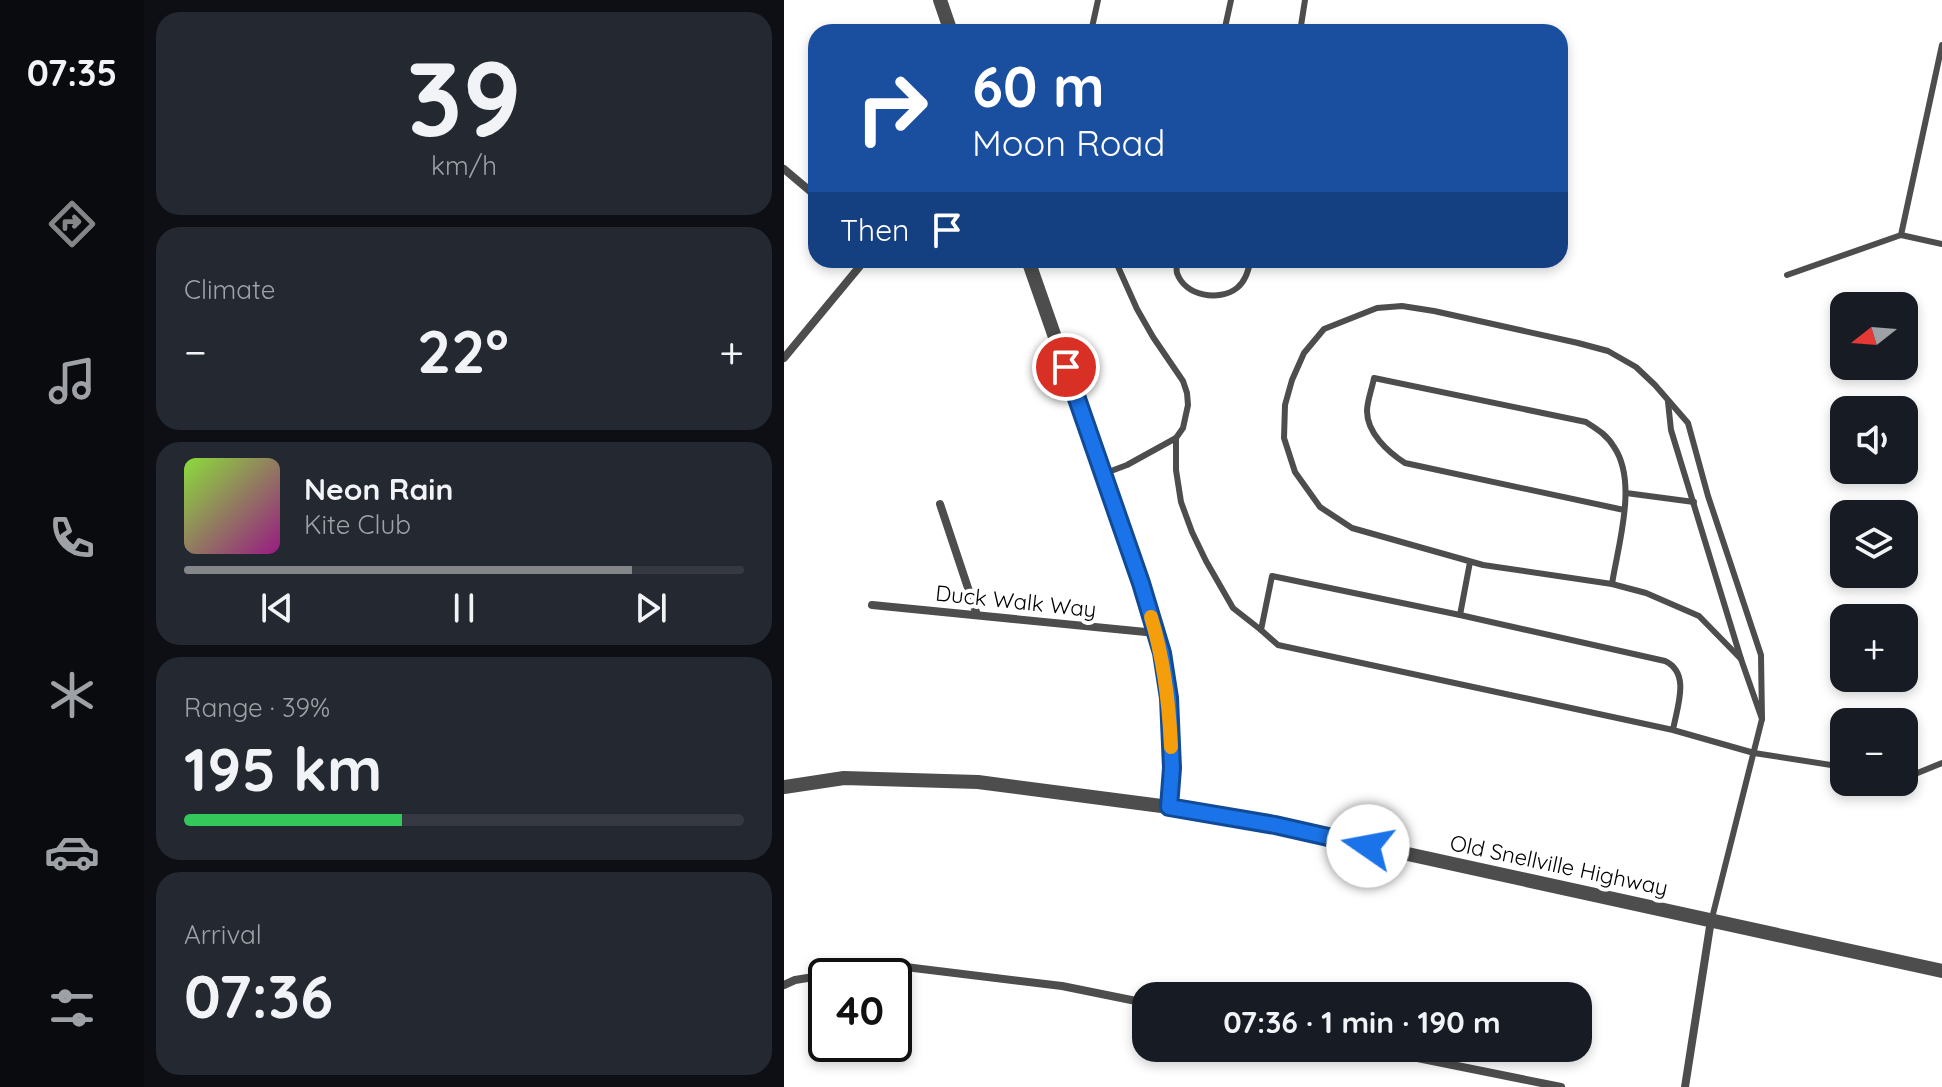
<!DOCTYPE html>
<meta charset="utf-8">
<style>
body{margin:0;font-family:Quicksand,sans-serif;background:#242831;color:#f1f3f6;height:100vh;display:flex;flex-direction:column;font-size:30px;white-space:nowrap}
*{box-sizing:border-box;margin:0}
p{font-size:26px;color:#9ea1a6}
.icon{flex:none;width:44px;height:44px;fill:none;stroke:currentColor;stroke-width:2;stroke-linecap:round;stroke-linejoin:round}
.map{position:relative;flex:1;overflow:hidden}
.side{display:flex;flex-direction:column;gap:12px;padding:12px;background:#0d0f14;width:640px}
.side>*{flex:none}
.guide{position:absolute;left:24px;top:24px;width:760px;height:244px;border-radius:24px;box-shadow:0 4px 12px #0003;background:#1a4fa0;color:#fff;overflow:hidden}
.needle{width:52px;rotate:253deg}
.buttons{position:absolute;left:1046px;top:292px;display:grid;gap:16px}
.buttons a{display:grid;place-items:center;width:88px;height:88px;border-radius:16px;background:#171b24;box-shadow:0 4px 12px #0003;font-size:40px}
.speed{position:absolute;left:24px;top:958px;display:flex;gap:16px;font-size:40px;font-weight:700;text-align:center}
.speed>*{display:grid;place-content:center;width:104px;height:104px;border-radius:50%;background:#171b24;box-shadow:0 4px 12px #0003;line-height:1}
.speed .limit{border:4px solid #111;border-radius:12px;background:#fff;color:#111}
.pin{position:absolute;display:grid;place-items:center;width:68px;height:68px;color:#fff;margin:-34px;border:4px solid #fff;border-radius:50%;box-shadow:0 2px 8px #0007}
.me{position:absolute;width:88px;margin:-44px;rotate:282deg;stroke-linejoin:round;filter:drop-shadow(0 0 6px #0008)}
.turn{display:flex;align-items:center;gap:28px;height:168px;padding:0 32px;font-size:36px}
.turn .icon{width:104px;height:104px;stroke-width:2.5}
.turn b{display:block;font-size:56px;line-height:68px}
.then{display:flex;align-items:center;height:76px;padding:0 32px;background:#0003;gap:16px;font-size:30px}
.big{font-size:60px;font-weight:700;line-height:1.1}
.side .card{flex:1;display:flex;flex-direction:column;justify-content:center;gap:12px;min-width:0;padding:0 28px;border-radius:24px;background:#242831}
.side .dial{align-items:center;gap:0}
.dial b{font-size:104px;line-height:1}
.song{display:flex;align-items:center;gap:24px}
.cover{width:96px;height:96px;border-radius:12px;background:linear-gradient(135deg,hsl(90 70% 55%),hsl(310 70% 35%))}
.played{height:8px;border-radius:4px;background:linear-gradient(90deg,#858687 80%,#363941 80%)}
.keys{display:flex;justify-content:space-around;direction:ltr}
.heat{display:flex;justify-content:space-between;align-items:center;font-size:44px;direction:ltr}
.charge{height:12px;border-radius:6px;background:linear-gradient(90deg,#34c759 39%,#363941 0)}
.trip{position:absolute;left:348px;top:982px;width:460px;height:80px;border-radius:24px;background:#171b24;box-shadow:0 4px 12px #0003;font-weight:700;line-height:80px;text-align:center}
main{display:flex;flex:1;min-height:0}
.tab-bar{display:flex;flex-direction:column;width:144px;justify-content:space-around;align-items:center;background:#090b0e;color:#9ea1a6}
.tab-bar .icon{width:56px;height:56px}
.tab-bar .current{color:#858687}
.tab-bar b{font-size:36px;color:#f1f3f6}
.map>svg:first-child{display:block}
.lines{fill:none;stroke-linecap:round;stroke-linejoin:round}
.service{stroke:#4d4d4d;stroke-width:6}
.minor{stroke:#4d4d4d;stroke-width:8}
.tertiary{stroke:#4d4d4d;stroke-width:14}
.route-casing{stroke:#114b97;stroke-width:20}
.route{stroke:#1a73e8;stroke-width:14}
.slow{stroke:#f59e0b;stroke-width:14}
.labels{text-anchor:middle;stroke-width:8;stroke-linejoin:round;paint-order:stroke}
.street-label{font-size:22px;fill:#000;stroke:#fff}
</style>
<main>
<nav class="tab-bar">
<b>07:35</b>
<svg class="icon current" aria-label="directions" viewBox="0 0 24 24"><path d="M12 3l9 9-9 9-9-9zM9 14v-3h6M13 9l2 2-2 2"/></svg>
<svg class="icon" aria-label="music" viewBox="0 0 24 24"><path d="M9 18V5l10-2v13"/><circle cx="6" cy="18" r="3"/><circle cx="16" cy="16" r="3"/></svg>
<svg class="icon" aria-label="phone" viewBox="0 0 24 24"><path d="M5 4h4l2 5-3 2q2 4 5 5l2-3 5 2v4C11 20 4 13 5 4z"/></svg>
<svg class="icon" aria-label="climate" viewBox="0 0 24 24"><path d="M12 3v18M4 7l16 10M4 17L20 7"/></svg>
<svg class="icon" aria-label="car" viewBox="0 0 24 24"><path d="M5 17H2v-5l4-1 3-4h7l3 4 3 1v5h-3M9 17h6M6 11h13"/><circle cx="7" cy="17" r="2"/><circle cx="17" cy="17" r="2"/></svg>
<svg class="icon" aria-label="filters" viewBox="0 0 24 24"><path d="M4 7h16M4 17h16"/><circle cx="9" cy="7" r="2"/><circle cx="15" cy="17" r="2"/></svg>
</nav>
<section class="side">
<div class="card dial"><b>39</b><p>km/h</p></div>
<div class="card"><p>Climate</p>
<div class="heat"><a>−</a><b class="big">22°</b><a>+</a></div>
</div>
<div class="card">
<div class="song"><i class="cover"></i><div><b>Neon Rain</b><p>Kite Club</p></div></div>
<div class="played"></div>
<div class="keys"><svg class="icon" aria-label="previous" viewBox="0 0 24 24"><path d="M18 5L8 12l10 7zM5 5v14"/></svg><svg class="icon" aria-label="pause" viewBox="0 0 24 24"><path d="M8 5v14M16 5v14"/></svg><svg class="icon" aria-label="next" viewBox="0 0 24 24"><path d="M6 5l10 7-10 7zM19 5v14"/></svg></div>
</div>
<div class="card"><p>Range · 39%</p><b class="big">195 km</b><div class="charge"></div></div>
<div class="card"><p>Arrival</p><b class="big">07:36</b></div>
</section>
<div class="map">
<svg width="1158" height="1087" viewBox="0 0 1158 1087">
<rect width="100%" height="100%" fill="#fff"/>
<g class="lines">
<g class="service">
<path d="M 307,32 L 314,0"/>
<path d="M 440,32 L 447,0"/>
<path d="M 516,32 L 521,0"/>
<path d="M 1158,45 L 1117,235 L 1158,244"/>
<path d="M 393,260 C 393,264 392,269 393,273 C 401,296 435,302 453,288 C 462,281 464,270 467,260"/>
<path d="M 1003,275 L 1117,235"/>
<path d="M 884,402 L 887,430 L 957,659 L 978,719 L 928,918"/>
<path d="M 392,438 L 392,470 L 397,502 L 408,532 L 422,561 L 449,608 L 477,630"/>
<path d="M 319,474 L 343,465 L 392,438 L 399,428 L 404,405 L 403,393 L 399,381 L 369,337 L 353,309 L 331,260"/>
<path d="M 842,493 L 910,502"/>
<path d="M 828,584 C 834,545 854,482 830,447 C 823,435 813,429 802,422 L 590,378 C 588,389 583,401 583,411 C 583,433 604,452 621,463 L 840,510"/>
<path d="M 676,615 L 686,562"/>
<path d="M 957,659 L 915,616 L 862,593 L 828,584 L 699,565 L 568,528 L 536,507 L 511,472 L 500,438 L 501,405 L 508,380 L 520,353 L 540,329 L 593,308 L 618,306 L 650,311 L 794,343 L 824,351 L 852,367 L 871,385 L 904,423 L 924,496 L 977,655 L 978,719"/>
<path d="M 889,730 C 893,707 907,673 881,661 L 676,615 L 488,576 L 477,630 L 494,645 L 889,730 L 970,753 L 1060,767"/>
<path d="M 1120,773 L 1131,774 L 1158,763"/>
</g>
<g class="minor">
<path d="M 0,169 L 32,196"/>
<path d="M 0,358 L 81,260"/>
<path d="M 156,504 L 193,615"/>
<path d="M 88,605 L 372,633"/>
<path d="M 0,985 L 11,980 L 105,965 L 278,986 L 362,1003"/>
<path d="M 584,1048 L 777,1087"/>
<path d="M 901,1087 L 927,920"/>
</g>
<g class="tertiary">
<path d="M 156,0 L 167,32"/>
<path d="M 244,260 L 357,583 L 378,653 L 385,698 L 388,768 L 385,807"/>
<path d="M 0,787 L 60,778 L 194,782 L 385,807 L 491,825 L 1158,971"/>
</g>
</g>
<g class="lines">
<g class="route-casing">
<path id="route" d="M 282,367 L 357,583 L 378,653 L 385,698 L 388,768 L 385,807 L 491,825 L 584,846"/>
</g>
<use href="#route" class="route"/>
<path class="slow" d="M 367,617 C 380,660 385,702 387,747"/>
</g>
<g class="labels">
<g class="street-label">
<text transform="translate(232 601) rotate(6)" y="8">Duck Walk Way</text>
<text transform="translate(775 865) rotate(12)" y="8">Old Snellville Highway</text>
</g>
</g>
</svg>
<div class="buttons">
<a><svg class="needle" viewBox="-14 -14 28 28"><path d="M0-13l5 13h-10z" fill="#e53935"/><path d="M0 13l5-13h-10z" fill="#9ea1a6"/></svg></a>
<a><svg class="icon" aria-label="sound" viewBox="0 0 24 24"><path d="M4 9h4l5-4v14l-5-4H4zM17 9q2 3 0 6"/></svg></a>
<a><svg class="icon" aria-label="layers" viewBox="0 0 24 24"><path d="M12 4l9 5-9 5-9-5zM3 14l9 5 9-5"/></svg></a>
<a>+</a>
<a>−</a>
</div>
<div class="speed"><div class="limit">40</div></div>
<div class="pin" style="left:282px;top:367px;background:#d93025"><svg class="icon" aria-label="arrive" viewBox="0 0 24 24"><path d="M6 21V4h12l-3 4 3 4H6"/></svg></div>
<svg class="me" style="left:584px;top:846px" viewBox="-20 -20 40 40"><circle r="19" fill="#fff"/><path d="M0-13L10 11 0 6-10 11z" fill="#1a73e8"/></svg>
<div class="trip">07:36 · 1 min · 190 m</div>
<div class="guide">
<div class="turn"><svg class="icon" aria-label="right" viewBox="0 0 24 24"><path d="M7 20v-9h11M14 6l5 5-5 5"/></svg><div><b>60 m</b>Moon Road</div></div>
<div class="then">Then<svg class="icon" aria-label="arrive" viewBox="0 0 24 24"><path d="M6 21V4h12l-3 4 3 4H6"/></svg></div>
</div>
</div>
</main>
